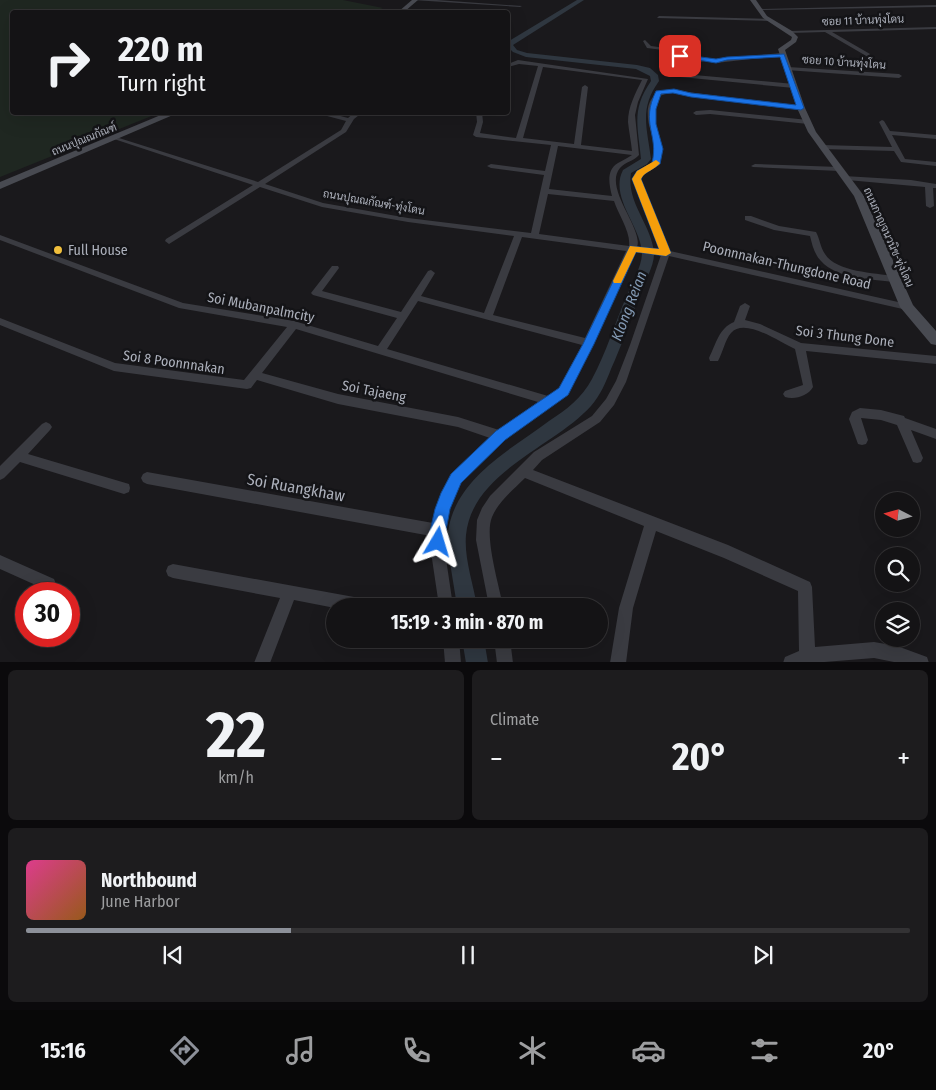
<!DOCTYPE html>
<meta charset="utf-8">
<style>
body{margin:0;font-family:"Fira Sans Condensed",Sarabun,sans-serif;background:#1d1c1e;color:#f1f3f6;height:100vh;display:flex;flex-direction:column;font-size:19px;white-space:nowrap}
*{box-sizing:border-box;margin:0}
p{font-size:16px;color:#9d9ea0}
.icon{flex:none;width:28px;height:28px;fill:none;stroke:currentColor;stroke-width:2;stroke-linecap:round;stroke-linejoin:round}
.map{position:relative;height:662px;overflow:hidden}
.sheet{display:flex;flex-direction:column;gap:8px;padding:8px;background:#0b0a0c;flex:1}
.sheet>*{flex:none}
.hud{position:absolute;left:10px;top:10px;width:500px;height:105px;border-radius:5px;box-shadow:0 5px 20px #0002,0 0 0 1px #333234;background:#141315;color:#f1f3f6;overflow:hidden}
.needle{width:32px;rotate:276deg}
.buttons{position:absolute;left:875px;top:492px;display:grid;gap:10px}
.buttons a{display:grid;place-items:center;width:45px;height:45px;border-radius:50%;background:#141315;box-shadow:0 5px 20px #0002,0 0 0 1px #333234;font-size:25px}
.speed{position:absolute;left:15px;top:582px;display:flex;gap:10px;font-size:25px;font-weight:700;text-align:center}
.speed>*{display:grid;place-content:center;width:65px;height:65px;border-radius:50%;background:#141315;box-shadow:0 5px 20px #0002,0 0 0 1px #333234;line-height:1}
.speed .limit{border:8px solid #d22;background:#fff;color:#111}
.pin{position:absolute;display:grid;place-items:center;width:42px;height:42px;color:#fff;margin:-21px;border-radius:10px;box-shadow:0 2px 8px #0006}
.me{position:absolute;width:55px;margin:-28px;rotate:7deg;stroke-linejoin:round;filter:drop-shadow(0 0 4px #0008)}
.turn{display:flex;align-items:center;gap:18px;height:105px;padding:0 25px;font-size:22px}
.turn .icon{width:65px;height:65px;stroke-width:2.5}
.turn b{display:block;font-size:35px;line-height:42px}
.big{font-size:38px;font-weight:700;line-height:1.1}
.sheet .card{flex:1;display:flex;flex-direction:column;justify-content:center;gap:8px;min-width:0;padding:0 18px;border-radius:8px;background:#1d1c1e}
.sheet .dial{align-items:center;gap:0}
.dial b{font-size:65px;line-height:1}
.song{display:flex;align-items:center;gap:15px}
.cover{width:60px;height:60px;border-radius:8px;background:linear-gradient(135deg,hsl(330 70% 55%),hsl(30 70% 35%))}
.played{height:5px;border-radius:2px;background:linear-gradient(90deg,#8c9099 30%,#333234 30%)}
.keys{display:flex;justify-content:space-around;direction:ltr}
.heat{display:flex;justify-content:space-between;align-items:center;font-size:28px;direction:ltr}
.sheet .tiles{flex:1;display:grid;gap:8px;grid-template-columns:1fr 1fr}
.card:last-child{grid-column:span 2}
.trip{position:absolute;left:326px;top:598px;width:282px;height:50px;border-radius:25px;background:#141315;box-shadow:0 5px 20px #0002,0 0 0 1px #333234;font-weight:700;line-height:50px;text-align:center}
.menu{display:flex;height:80px;justify-content:space-around;align-items:center;background:#080808;color:#9d9ea0}
.menu .icon{width:35px;height:35px}
.menu .current{color:#8c9099}
.menu b{font-size:22px;color:#f1f3f6}
.map>svg:first-child{display:block}
.green{fill:#1f2721}
.lines{fill:none;stroke-linecap:round;stroke-linejoin:round}
.canal{fill:#2f3740;fill-rule:evenodd}
.street{fill:#3a3b41;fill-rule:evenodd}
.secondary{fill:#484a51;fill-rule:evenodd}
.route{fill:#1a73e8;stroke:#114b97}
.slow{fill:#f59e0b}
.poi-dot{fill:#f1bf3c;stroke:#141417;stroke-width:2}
.labels{text-anchor:middle;stroke-width:5;stroke-linejoin:round;paint-order:stroke}
.far-street-label{font-size:11px;fill:#acb0bb;stroke:#141417}
.poi-label{font-size:14px;fill:#acb0bb;stroke:#141417;text-anchor:start}
.street-label{font-size:14px;fill:#acb0bb;stroke:#141417}
.water-label{font-size:15px;font-style:italic;fill:#849bb5;stroke:#141417}
.near-street-label{font-size:16px;fill:#acb0bb;stroke:#141417}
</style>
<div class="map">
<svg width="936" height="663" viewBox="0 0 936 663">
<rect width="100%" height="100%" fill="#1a191c"/>
<path class="green" d="M 0,0 L 343,0 L 383,8 L 371,12 L 12,12 L 12,112 L 153,112 L 154,115 L 0,177 Z"/>
<g class="lines">
<g class="canal">
<path d="M 577,0 L 584,0 L 513,45 L 517,50 L 527,53 L 637,65 L 650,68 L 658,75 L 659,81 C 639,109 647,127 651,159 L 647,164 L 631,173 C 626,202 651,224 654,252 C 655,265 644,283 640,295 C 630,320 622,345 611,369 C 606,382 600,396 591,406 C 554,447 472,472 466,535 C 464,558 473,583 477,606 L 457,606 L 447,544 C 448,482 506,453 549,421 C 566,410 582,398 592,379 C 606,353 615,323 627,295 C 632,283 642,266 642,253 C 641,226 609,197 623,170 L 641,159 C 638,126 631,110 651,81 L 650,76 L 636,69 L 526,57 L 513,52 L 508,47 L 509,41 Z"/>
<path d="M 462,639 L 484,639 L 488,663 L 466,663 Z"/>
</g>
<g class="street">
<path d="M 413,0 L 437,0 L 522,6 L 520,7 Z"/>
<path d="M 936,5 L 936,7 L 759,10 L 757,9 Z"/>
<path d="M 659,16 L 769,19 L 771,20 L 769,21 L 657,18 Z"/>
<path d="M 936,27 L 936,29 L 832,32 L 870,54 L 868,57 L 825,32 L 790,33 L 788,32 L 790,31 Z"/>
<path d="M 645,40 L 651,46 L 674,49 L 680,54 L 688,57 L 716,59 L 782,53 L 785,55 L 716,63 L 705,61 L 695,63 L 694,67 L 683,67 L 683,65 L 690,64 L 691,61 L 694,60 L 676,56 L 671,51 L 647,48 L 643,41 Z"/>
<path d="M 518,60 L 648,79 L 638,102 L 635,115 L 639,155 C 634,161 625,162 620,168 C 603,188 644,229 637,247 L 660,250 L 633,179 L 637,171 L 652,164 C 654,159 656,154 656,148 C 655,140 651,133 649,125 C 645,105 650,91 672,90 L 803,107 L 803,109 L 801,110 L 672,93 C 639,95 660,130 662,148 C 663,154 661,161 657,166 L 643,174 L 641,179 L 670,251 L 907,304 L 912,307 L 907,310 L 669,256 L 626,382 L 614,405 L 600,422 L 542,460 L 533,470 L 728,545 L 810,582 L 812,587 L 815,647 L 874,642 L 897,646 L 927,657 L 929,663 L 899,663 L 874,658 L 812,663 L 783,663 L 785,657 L 799,651 L 798,591 L 724,558 L 656,531 L 633,608 L 626,663 L 610,663 L 619,608 L 644,526 L 525,478 C 513,490 498,502 492,517 C 484,536 499,585 503,606 L 489,606 L 476,540 L 477,520 L 482,508 L 490,496 L 534,452 L 592,416 L 606,399 L 616,381 L 630,345 L 661,255 L 634,252 L 593,343 L 567,394 L 504,440 L 465,477 L 457,489 L 452,498 L 445,531 L 445,552 L 453,606 L 439,606 L 431,552 L 431,536 L 147,484 L 143,482 L 141,478 L 143,474 L 147,472 L 433,523 C 435,515 437,505 440,497 C 449,472 471,456 490,438 L 458,427 L 338,404 L 257,380 L 251,388 L 247,389 L 114,371 L 0,325 L 0,318 L 115,363 L 244,380 L 287,327 L 179,308 L 0,240 L 0,235 L 183,303 L 294,321 L 378,346 L 397,318 L 313,295 L 311,293 L 332,266 L 338,266 L 339,268 L 322,291 L 401,312 L 428,271 L 431,270 L 435,273 L 421,296 L 484,313 L 514,236 L 408,222 L 322,207 L 260,187 L 169,244 L 165,241 L 166,239 L 253,185 L 114,139 L 119,138 L 258,182 L 341,130 L 346,121 L 312,112 L 325,112 L 348,118 L 355,112 L 363,112 L 354,119 L 346,132 L 265,184 L 323,203 L 408,218 L 531,233 L 544,175 L 491,168 L 487,166 L 491,164 L 545,171 L 551,145 L 476,137 L 473,135 L 477,122 L 476,112 L 482,112 L 483,122 L 480,133 L 516,138 L 538,66 L 519,64 L 508,67 L 508,64 ZM 543,67 L 642,80 C 635,94 628,107 628,122 C 629,132 631,141 632,151 L 581,145 L 588,87 L 585,85 L 582,87 L 574,144 L 523,138 ZM 558,146 L 632,155 C 628,158 623,160 618,163 C 606,170 609,184 612,196 L 549,189 ZM 548,194 L 614,201 C 618,214 631,232 629,246 L 539,234 ZM 522,237 L 626,251 L 585,338 L 493,315 ZM 418,301 L 582,345 L 559,388 L 548,396 L 387,349 ZM 296,329 L 538,402 L 499,430 L 458,417 L 338,394 L 262,373 Z"/>
<path d="M 788,67 L 899,74 L 902,76 L 899,78 L 786,70 L 786,68 Z"/>
<path d="M 672,73 L 794,84 L 797,86 L 794,88 L 670,76 L 670,74 Z"/>
<path d="M 710,110 L 808,120 L 811,122 L 808,124 L 710,114 L 696,115 L 693,113 L 696,111 Z"/>
<path d="M 882,120 L 884,121 L 890,131 L 936,135 L 936,139 L 892,135 L 905,159 L 936,162 L 936,166 L 901,162 L 894,151 L 822,149 L 819,147 L 822,145 L 892,147 L 879,122 Z"/>
<path d="M 755,164 L 839,167 L 843,169 L 839,171 L 753,167 L 751,166 Z"/>
<path d="M 844,176 L 911,180 L 936,184 L 936,188 L 933,188 L 934,206 L 930,208 L 926,206 L 925,187 L 847,180 L 843,178 Z"/>
<path d="M 745,216 L 751,216 L 779,226 L 816,232 C 820,239 820,247 825,254 C 836,272 875,273 894,276 L 899,279 L 894,282 C 871,279 837,279 821,261 C 814,254 812,244 810,236 L 774,230 L 745,220 Z"/>
<path d="M 745,303 L 750,306 L 745,320 L 760,324 L 801,343 L 936,356 L 936,364 L 806,351 L 813,387 C 808,396 795,400 785,397 L 783,394 L 785,391 L 803,385 L 795,349 C 781,343 745,317 731,333 C 725,340 723,352 718,361 L 710,361 L 709,358 C 716,344 719,328 734,322 L 740,306 Z"/>
<path d="M 860,408 L 881,410 L 904,416 L 905,418 L 936,429 L 936,439 L 911,430 L 923,458 L 921,462 L 917,463 L 913,462 L 897,425 L 881,420 L 861,418 L 868,440 L 866,444 L 862,445 L 858,444 L 849,419 L 852,412 Z"/>
<path d="M 46,422 L 50,424 L 52,427 L 50,430 L 28,454 L 129,484 L 130,488 L 129,492 L 124,494 L 20,462 L 4,478 L 0,480 L 0,466 L 42,424 Z"/>
<path d="M 0,555 L 54,579 L 56,584 L 54,589 L 49,591 L 0,569 Z"/>
<path d="M 173,564 L 365,599 L 370,601 L 372,606 L 335,606 L 335,608 L 294,600 L 270,663 L 254,663 L 280,598 L 173,578 L 168,576 L 166,571 L 168,566 Z"/>
<path d="M 443,639 L 459,639 L 461,663 L 445,663 Z"/>
<path d="M 494,639 L 510,639 L 513,663 L 497,663 Z"/>
</g>
<g class="secondary">
<path d="M 412,0 L 418,0 L 404,12 L 398,12 Z"/>
<path d="M 750,0 L 756,0 L 767,16 L 792,31 L 798,37 L 796,42 L 785,50 L 805,108 L 816,132 L 864,196 L 913,305 L 936,331 L 936,345 L 931,344 L 900,307 L 854,196 L 808,132 L 797,108 L 778,49 L 791,40 L 792,37 L 763,18 Z"/>
<path d="M 168,112 L 180,112 L 0,189 L 0,182 Z"/>
</g>
</g>
<path class="route" d="M 678,54 L 716,59 L 727,57 L 784,54 L 804,108 L 801,110 L 691,97 L 673,93 L 661,94 L 656,109 L 656,124 L 663,149 L 660,164 L 643,175 L 641,179 L 671,253 L 666,256 L 636,252 L 594,344 L 568,395 L 505,440 L 461,483 L 450,509 L 443,547 L 438,549 L 432,547 L 430,531 L 435,509 L 441,493 L 451,474 L 496,431 L 559,388 L 583,344 L 630,246 L 659,249 L 632,179 L 637,171 L 652,163 C 659,134 640,124 656,91 L 674,89 L 691,93 L 796,105 L 780,57 L 727,60 L 716,63 L 680,57 Z"/>
<path class="slow" d="M 656,160 L 660,163 C 655,170 645,171 641,179 L 671,253 L 666,256 L 636,252 L 621,283 L 614,283 L 613,281 L 630,246 L 659,249 L 632,179 L 637,171 Z"/>
<circle class="poi-dot" cx="58" cy="250" r="5"/>
<g class="labels">
<g class="far-street-label">
<text transform="translate(863 20) rotate(-2)" y="4">ซอย 11 บ้านทุ่งโดน</text>
<text transform="translate(844 62) rotate(4)" y="4">ซอย 10 บ้านทุ่งโดน</text>
<text transform="translate(84 139) rotate(-22)" y="4">ถนนปุณณกัณฑ์</text>
<text transform="translate(374 202) rotate(10)" y="4">ถนนปุณณกัณฑ์-ทุ่งโดน</text>
<text transform="translate(889 237) rotate(66)" y="4">ถนนกาญจนวนิช-ทุ่งโดน</text>
</g>
<g class="poi-label">
<text x="68" y="255">Full House</text>
</g>
<g class="street-label">
<text transform="translate(787 265) rotate(13)" y="5">Poonnnakan-Thungdone Road</text>
<text transform="translate(261 307) rotate(11)" y="5">Soi Mubanpalmcity</text>
<text transform="translate(845 336) rotate(7)" y="5">Soi 3 Thung Done</text>
<text transform="translate(174 362) rotate(8)" y="5">Soi 8 Poonnnakan</text>
<text transform="translate(374 391) rotate(11)" y="5">Soi Tajaeng</text>
</g>
<g class="water-label">
<text transform="translate(629 306) rotate(-69)" y="5">Klong Reian</text>
</g>
<g class="near-street-label">
<text transform="translate(296 487) rotate(10)" y="6">Soi Ruangkhaw</text>
</g>
</g>
</svg>
<div class="buttons">
<a><svg class="needle" viewBox="-14 -14 28 28"><path d="M0-13l5 13h-10z" fill="#e53935"/><path d="M0 13l5-13h-10z" fill="#9d9ea0"/></svg></a>
<a><svg class="icon" aria-label="search" viewBox="0 0 24 24"><circle cx="10" cy="10" r="6"/><path d="M15 15l6 6"/></svg></a>
<a><svg class="icon" aria-label="layers" viewBox="0 0 24 24"><path d="M12 4l9 5-9 5-9-5zM3 14l9 5 9-5"/></svg></a>
</div>
<div class="speed"><div class="limit">30</div></div>
<div class="pin" style="left:680px;top:56px;background:#d93025"><svg class="icon" aria-label="arrive" viewBox="0 0 24 24"><path d="M6 21V4h12l-3 4 3 4H6"/></svg></div>
<svg class="me" style="left:438px;top:542px" viewBox="-20 -20 40 40"><path d="M0-17L14 15 0 8-14 15z" fill="#1a73e8" stroke="#fff" stroke-width="4"/></svg>
<div class="trip">15:19 · 3 min · 870 m</div>
<div class="hud">
<div class="turn"><svg class="icon" aria-label="right" viewBox="0 0 24 24"><path d="M7 20v-9h11M14 6l5 5-5 5"/></svg><div><b>220 m</b>Turn right</div></div>
</div>
</div>
<section class="sheet">
<div class="tiles">
<div class="card dial"><b>22</b><p>km/h</p></div>
<div class="card"><p>Climate</p>
<div class="heat"><a>−</a><b class="big">20°</b><a>+</a></div>
</div>
<div class="card">
<div class="song"><i class="cover"></i><div><b>Northbound</b><p>June Harbor</p></div></div>
<div class="played"></div>
<div class="keys"><svg class="icon" aria-label="previous" viewBox="0 0 24 24"><path d="M18 5L8 12l10 7zM5 5v14"/></svg><svg class="icon" aria-label="pause" viewBox="0 0 24 24"><path d="M8 5v14M16 5v14"/></svg><svg class="icon" aria-label="next" viewBox="0 0 24 24"><path d="M6 5l10 7-10 7zM19 5v14"/></svg></div>
</div>
</div>
</section>
<nav class="menu">
<b>15:16</b>
<svg class="icon current" aria-label="directions" viewBox="0 0 24 24"><path d="M12 3l9 9-9 9-9-9zM9 14v-3h6M13 9l2 2-2 2"/></svg>
<svg class="icon" aria-label="music" viewBox="0 0 24 24"><path d="M9 18V5l10-2v13"/><circle cx="6" cy="18" r="3"/><circle cx="16" cy="16" r="3"/></svg>
<svg class="icon" aria-label="phone" viewBox="0 0 24 24"><path d="M5 4h4l2 5-3 2q2 4 5 5l2-3 5 2v4C11 20 4 13 5 4z"/></svg>
<svg class="icon" aria-label="climate" viewBox="0 0 24 24"><path d="M12 3v18M4 7l16 10M4 17L20 7"/></svg>
<svg class="icon" aria-label="car" viewBox="0 0 24 24"><path d="M5 17H2v-5l4-1 3-4h7l3 4 3 1v5h-3M9 17h6M6 11h13"/><circle cx="7" cy="17" r="2"/><circle cx="17" cy="17" r="2"/></svg>
<svg class="icon" aria-label="filters" viewBox="0 0 24 24"><path d="M4 7h16M4 17h16"/><circle cx="9" cy="7" r="2"/><circle cx="15" cy="17" r="2"/></svg>
<b>20°</b>
</nav>
